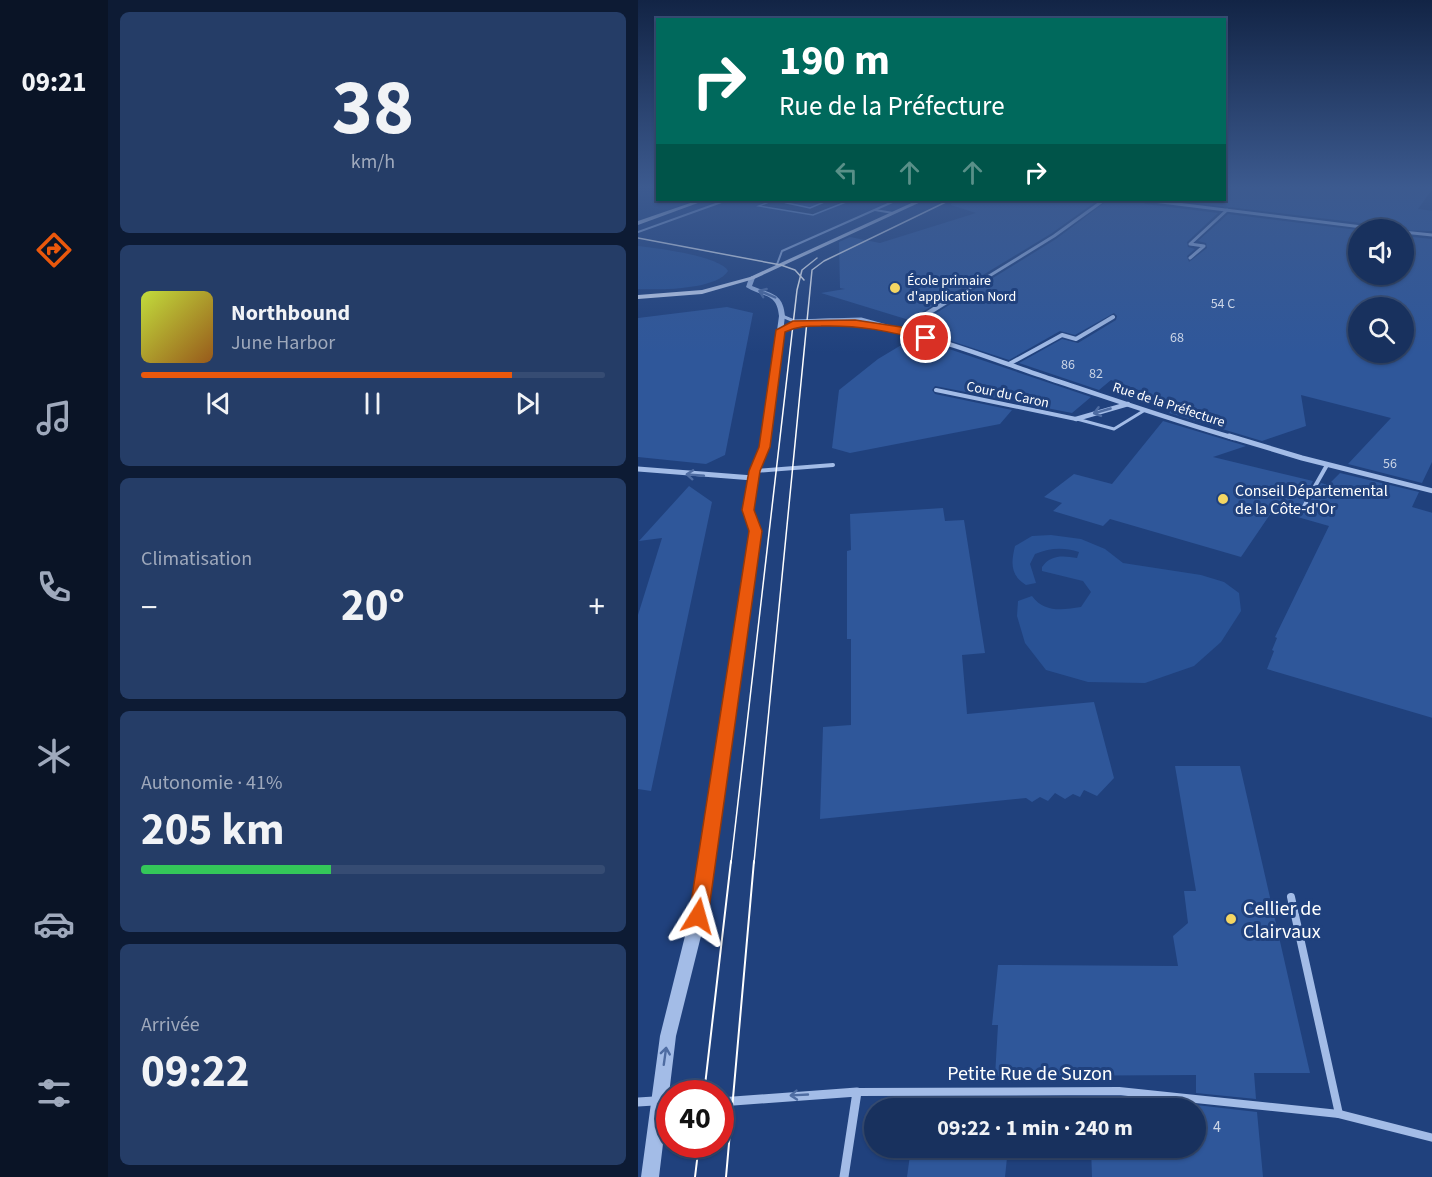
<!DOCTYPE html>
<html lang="fr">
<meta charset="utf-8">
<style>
body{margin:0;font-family:"Source Sans 3",sans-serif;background:#253d67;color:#f1f3f6;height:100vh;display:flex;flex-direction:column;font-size:22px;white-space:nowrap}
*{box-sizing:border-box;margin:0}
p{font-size:20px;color:#9fa9bc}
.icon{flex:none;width:33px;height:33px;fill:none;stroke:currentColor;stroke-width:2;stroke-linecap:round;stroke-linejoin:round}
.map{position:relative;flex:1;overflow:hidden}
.side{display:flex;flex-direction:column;gap:12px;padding:12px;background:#0d1b34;width:530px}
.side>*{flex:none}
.banner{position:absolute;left:18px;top:18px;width:570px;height:183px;border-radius:0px;box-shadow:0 2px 4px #0004,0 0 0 2px #364c73;background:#00695c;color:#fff;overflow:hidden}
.controls{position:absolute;left:710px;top:219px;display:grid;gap:12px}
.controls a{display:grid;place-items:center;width:66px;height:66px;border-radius:50%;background:#18315e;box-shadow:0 2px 4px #0004,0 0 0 2px #364c73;font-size:30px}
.speed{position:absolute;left:18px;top:1080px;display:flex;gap:12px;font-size:30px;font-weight:700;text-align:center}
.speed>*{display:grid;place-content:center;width:78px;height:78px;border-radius:50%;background:#18315e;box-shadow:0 2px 4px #0004,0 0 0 2px #364c73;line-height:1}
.speed .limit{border:9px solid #d22;background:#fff;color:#111}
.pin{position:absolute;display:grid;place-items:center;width:51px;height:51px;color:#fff;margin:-26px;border:3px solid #fff;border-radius:50%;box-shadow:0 2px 6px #0007}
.me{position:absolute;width:66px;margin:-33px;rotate:8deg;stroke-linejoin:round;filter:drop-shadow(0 0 4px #0008)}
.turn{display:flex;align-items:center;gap:21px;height:126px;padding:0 24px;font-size:27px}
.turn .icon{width:78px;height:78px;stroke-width:2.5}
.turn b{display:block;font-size:42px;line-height:51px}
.lanes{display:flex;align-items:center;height:57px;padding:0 24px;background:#0003;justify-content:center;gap:30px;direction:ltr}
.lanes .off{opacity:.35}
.big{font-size:45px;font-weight:700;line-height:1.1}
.side .tile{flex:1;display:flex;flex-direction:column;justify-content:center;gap:9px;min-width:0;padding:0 21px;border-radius:9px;background:#253d67}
.side .dial{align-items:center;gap:0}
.dial b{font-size:78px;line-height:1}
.song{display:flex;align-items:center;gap:18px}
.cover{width:72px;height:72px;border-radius:9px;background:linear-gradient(135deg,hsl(70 70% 55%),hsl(30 70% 35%))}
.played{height:6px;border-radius:3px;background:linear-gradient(90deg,#ea580c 80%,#364c73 80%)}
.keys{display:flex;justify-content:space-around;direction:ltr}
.heat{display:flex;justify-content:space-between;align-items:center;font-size:33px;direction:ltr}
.charge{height:9px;border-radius:4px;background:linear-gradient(90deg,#34c759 41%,#364c73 0)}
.trip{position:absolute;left:226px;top:1098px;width:342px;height:60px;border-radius:30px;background:#18315e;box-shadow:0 2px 4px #0004,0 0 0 2px #364c73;font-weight:700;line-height:60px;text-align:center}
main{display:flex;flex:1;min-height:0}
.menu{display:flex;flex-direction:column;width:108px;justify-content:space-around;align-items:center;background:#0a1426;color:#9fa9bc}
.menu .icon{width:42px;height:42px}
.menu .current{color:#ea580c}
.menu b{font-size:27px;color:#f1f3f6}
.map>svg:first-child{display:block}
.green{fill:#295295}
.water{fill:#152e5c;stroke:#96b6e8;stroke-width:1.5}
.building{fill:#2f579a;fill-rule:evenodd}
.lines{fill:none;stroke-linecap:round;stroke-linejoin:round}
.service-far2{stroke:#a3bce7;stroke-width:2}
.service-far1{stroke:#a3bce7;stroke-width:3}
.service{stroke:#a3bce7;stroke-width:4}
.pedestrian-far1{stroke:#a3bce7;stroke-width:4}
.pedestrian{stroke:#a3bce7;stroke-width:8}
.minor-far3{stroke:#a3bce7;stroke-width:3}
.minor-far2{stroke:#a3bce7;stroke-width:4.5}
.minor-far1{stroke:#a3bce7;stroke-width:5}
.minor{stroke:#a3bce7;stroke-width:9}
.tertiary{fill:#a3bce7;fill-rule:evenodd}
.secondary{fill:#cddbf6;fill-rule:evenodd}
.tram-far1{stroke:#fff;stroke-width:1.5}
.tram{stroke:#fff;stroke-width:2}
.oneway{stroke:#4e6ca2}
.route{fill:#ea580c;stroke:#983908;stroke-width:1.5}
.poi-dot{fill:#f4d663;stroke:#20417d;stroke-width:2}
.labels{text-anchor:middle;stroke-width:6;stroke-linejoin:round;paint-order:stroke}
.far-poi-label{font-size:14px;fill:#fff;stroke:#20417d;text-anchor:start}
.number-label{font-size:14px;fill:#cbd5e6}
.far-street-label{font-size:14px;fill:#fff;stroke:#20417d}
.poi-label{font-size:16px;fill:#fff;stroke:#20417d;text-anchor:start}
.near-number-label{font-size:16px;fill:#cbd5e6}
.near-poi-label{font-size:20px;fill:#fff;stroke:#20417d;text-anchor:start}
.near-street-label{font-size:20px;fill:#fff;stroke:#20417d}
</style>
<main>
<nav class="menu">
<b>09:21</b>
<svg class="icon current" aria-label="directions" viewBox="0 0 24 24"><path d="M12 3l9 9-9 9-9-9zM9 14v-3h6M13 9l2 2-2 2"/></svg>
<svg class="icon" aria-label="music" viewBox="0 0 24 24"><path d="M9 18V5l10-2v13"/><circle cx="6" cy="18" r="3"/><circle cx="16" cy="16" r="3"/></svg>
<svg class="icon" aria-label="phone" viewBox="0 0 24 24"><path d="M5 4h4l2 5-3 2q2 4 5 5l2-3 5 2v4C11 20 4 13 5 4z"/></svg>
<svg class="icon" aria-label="climate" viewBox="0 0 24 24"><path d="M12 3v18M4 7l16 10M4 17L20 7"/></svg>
<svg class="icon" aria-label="car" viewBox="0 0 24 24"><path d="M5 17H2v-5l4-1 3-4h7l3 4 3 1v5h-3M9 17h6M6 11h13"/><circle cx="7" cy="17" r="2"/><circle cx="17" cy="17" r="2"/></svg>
<svg class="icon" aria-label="filters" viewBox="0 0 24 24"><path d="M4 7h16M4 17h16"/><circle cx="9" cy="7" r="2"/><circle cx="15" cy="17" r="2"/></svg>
</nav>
<section class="side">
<div class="tile dial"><b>38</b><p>km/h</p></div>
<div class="tile">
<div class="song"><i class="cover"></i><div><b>Northbound</b><p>June Harbor</p></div></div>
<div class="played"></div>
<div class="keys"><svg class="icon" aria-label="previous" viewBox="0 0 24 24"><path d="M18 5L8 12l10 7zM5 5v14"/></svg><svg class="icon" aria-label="pause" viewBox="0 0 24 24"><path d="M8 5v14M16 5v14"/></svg><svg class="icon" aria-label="next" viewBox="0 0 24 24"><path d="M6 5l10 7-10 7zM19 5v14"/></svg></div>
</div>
<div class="tile"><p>Climatisation</p>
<div class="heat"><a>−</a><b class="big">20°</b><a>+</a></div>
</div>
<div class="tile"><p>Autonomie · 41%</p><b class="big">205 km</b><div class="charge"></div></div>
<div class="tile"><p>Arrivée</p><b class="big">09:22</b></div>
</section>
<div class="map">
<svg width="795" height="1177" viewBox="0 0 795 1177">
<rect width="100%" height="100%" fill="#20417d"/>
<g class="green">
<path d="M 0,246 C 18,248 82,256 90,271 C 78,290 21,290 0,289 Z"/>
<path d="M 413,535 L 443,539 L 467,549 L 485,563 L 563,575 L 586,582 L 601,593 L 603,611 L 583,642 L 556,666 L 507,683 L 450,682 L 408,670 L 387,643 L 379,616 L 380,601 L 394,596 C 406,613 425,610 443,607 L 453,592 L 445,581 L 404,571 L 404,567 C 413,554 426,556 439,558 L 441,552 C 425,547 412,548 397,554 L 392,564 L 398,583 L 388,585 C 372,575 373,563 377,546 L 394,536 Z"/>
</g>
<path class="water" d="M 136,200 L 157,200 L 149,203 L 172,208 L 191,200 L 213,200 L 175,215 L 121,206 Z"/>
<g class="building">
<path d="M 586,188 L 795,188 L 780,209 L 795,211 L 795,231 L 752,230 L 748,226 L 533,200 L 586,200 Z"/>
<path d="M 314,200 L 460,200 L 414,233 L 271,320 L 183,293 L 207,289 L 202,288 L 201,242 L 212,237 L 242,243 L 338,213 L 313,205 Z"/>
<path d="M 470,200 L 503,200 L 507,204 L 580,213 L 549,242 L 550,247 L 557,249 L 549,256 L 551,262 L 569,248 L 568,243 L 560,241 L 590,214 L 720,230 L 720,274 L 765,274 L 765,236 L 795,239 L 795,460 L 784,483 L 710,464 L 753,418 L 663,395 L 668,426 L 624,441 L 531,413 L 539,404 L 473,380 L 461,390 L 381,363 L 424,339 L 440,343 L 478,320 L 479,316 L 476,313 L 437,335 L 422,331 L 371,360 L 286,332 L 295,327 L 282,323 L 418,239 ZM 720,308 L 765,308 L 765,352 L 720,352 Z"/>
<path d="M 89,307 L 115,313 L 87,455 L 68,464 L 0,457 L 0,318 Z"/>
<path d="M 275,338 L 314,350 L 453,397 L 434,413 L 297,386 L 294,390 L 297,394 L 374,410 L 362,424 L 212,453 L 194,448 L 201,390 L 240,359 Z"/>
<path d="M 525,421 L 608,446 L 575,457 L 675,481 L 668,494 L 671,499 L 675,498 L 683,483 L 690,485 L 702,473 L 781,492 L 774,507 L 795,513 L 795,718 L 629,669 L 636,651 L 634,650 L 639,638 L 637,637 L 691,526 L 635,510 L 603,557 L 472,519 L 465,526 L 415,511 L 424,503 L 406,497 L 436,474 L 474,484 Z"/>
<path d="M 51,486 L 74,502 L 13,791 L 0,789 L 0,615 L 24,538 L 1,541 Z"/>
<path d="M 305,508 L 307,521 L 326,520 L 347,653 L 324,655 L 329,714 L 456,702 L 476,778 L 459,796 L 446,790 L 442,797 L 435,794 L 427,799 L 417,793 L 410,801 L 402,797 L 394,802 L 388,798 L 182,819 L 185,727 L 213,725 L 213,639 L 209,639 L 209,551 L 213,550 L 212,514 Z"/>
<path d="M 537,766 L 602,766 L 672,1073 L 616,1073 L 618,1099 L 558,1093 L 558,1075 L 357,1076 L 360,1025 L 354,1025 L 360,965 L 540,966 L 535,936 L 550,923 L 546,891 L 558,891 Z"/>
<path d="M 558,1105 L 619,1112 L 625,1177 L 454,1177 L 453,1148 L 558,1148 Z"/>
<path d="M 273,1148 L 370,1148 L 367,1177 L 269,1177 Z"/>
</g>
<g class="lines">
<g class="service-far2">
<path d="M 237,210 L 255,213"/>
<path d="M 0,232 L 89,200"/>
<path d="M 138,267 L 144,251 L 259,200"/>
</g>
<g class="service-far1">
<path d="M 144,316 L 156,321 L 223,319 L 263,330"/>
<path d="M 439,419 L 476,429 L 507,410"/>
</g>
<g class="service">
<path d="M 117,471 L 195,465"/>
<path d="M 672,495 L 689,465"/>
<path d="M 666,507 L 668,503"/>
</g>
<g class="pedestrian-far1">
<path d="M 371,364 L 424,335 L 438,339 L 475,317"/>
<path d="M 298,390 L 438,419"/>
</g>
<g class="pedestrian">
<path d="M 653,897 L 701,1114"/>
<path d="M 219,1092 L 481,1091 L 701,1114 L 795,1138"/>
</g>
<g class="minor-far3">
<path d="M 507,200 L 748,230"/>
<path d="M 765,232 L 795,235"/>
<path d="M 552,258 L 566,246 L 552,244 L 589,210"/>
<path d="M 317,297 L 416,236 L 466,200"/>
</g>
<g class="minor-far2">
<path d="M 143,330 C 210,298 345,357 413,379 C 474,399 534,420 596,438"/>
<path d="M 263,330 L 319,295"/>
<path d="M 438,419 L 490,404"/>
</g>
<g class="minor-far1">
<path d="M 591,436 L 664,458 L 795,491"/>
<path d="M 0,469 L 115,478"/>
</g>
<g class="minor">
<path d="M 0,1102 L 32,1100"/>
<path d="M 82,1102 L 219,1092 L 206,1177"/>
</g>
<path class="tertiary" d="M 114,276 L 117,278 L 114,286 C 134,294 145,293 147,316 L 131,447 L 119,478 L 115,510 L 122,531 L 68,916 L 38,1036 L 21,1177 L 3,1177 L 22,1036 L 52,916 L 112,531 L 105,510 L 111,478 L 123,447 L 141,316 C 139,292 125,298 108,287 L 111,278 Z"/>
<g class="secondary">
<path d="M 61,200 L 68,200 L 0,225 L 0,221 Z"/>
<path d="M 280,200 L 287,200 L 116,279 L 64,294 L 0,299 L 0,295 L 64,290 L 112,277 Z"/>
</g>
<g class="tram-far1">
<path d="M 0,238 L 143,265 L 157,270 L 166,280"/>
<path d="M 93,863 L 159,290 L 164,270 L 179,258"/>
<path d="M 116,863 L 174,270 L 186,261 L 312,200"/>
</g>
<g class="tram">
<path d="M 66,1094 L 93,861"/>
<path d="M 57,1177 L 61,1144"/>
<path d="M 88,1177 L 116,861"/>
</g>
</g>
<defs><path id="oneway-shaft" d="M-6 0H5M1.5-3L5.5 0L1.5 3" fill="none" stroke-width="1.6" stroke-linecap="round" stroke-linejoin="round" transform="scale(1.5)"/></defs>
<g class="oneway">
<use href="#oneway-shaft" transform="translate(129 294) rotate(-157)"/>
<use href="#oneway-shaft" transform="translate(464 411) rotate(164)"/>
<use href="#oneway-shaft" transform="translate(57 475) rotate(-175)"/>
<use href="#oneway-shaft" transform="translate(27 1056) rotate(-82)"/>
<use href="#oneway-shaft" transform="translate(161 1095) rotate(177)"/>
</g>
<linearGradient id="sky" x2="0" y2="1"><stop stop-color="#122445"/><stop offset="0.53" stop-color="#3c5a8f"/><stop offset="1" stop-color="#3c5a8f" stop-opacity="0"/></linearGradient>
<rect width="795" height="353" fill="url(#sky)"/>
<path class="route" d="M 217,320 L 263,327 L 293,338 L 288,341 C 251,331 222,325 183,326 C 170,326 159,326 147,332 L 132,447 L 122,471 L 116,510 L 124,531 L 70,916 L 67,922 L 60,924 L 54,922 L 51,916 L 111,531 L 104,510 L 111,471 L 121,447 L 138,330 L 155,321 Z"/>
<g class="poi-dot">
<circle cx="257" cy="288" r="6"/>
<circle cx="585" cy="499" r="6"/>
<circle cx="593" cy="919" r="6"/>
</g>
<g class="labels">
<g class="far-poi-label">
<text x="269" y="285">École primaire<tspan x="269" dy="16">d'application Nord</tspan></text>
</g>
<g class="number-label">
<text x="585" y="308">54 C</text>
<text x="539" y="342">68</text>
<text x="430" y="369">86</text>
<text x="458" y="378">82</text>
<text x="752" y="468">56</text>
</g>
<g class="far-street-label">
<text transform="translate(370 394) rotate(12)" y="5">Cour du Caron</text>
<text transform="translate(531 404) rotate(18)" y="5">Rue de la Préfecture</text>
</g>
<g class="poi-label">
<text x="597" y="496">Conseil Départemental<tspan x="597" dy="18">de la Côte-d'Or</tspan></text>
</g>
<g class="near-number-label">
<text x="579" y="1132">4</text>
</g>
<g class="near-poi-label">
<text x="605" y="915">Cellier de<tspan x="605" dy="23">Clairvaux</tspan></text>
</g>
<g class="near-street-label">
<text x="392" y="1080">Petite Rue de Suzon</text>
</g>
</g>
</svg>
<div class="controls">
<a><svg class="icon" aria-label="sound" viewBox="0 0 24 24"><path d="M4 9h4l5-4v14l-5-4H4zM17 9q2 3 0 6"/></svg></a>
<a><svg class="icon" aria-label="search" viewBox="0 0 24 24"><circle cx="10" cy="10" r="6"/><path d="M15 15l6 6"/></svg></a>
</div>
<div class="speed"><div class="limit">40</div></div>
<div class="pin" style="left:288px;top:338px;background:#d93025"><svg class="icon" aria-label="arrive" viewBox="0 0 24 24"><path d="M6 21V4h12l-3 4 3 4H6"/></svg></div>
<svg class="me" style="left:60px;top:916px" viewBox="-20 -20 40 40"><path d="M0-17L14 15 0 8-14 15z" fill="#ea580c" stroke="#fff" stroke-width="4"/></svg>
<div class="trip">09:22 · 1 min · 240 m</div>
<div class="banner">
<div class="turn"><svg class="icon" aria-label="right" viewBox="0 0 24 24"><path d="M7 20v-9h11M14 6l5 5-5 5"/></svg><div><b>190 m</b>Rue de la Préfecture</div></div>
<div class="lanes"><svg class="icon off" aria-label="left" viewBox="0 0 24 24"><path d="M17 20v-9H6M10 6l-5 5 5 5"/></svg><svg class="icon off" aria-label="ahead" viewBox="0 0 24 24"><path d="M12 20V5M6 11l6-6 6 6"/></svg><svg class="icon off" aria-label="ahead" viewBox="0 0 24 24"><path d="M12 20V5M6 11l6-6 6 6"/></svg><svg class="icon" aria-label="right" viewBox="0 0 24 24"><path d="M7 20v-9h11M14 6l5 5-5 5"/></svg></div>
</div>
</div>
</main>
